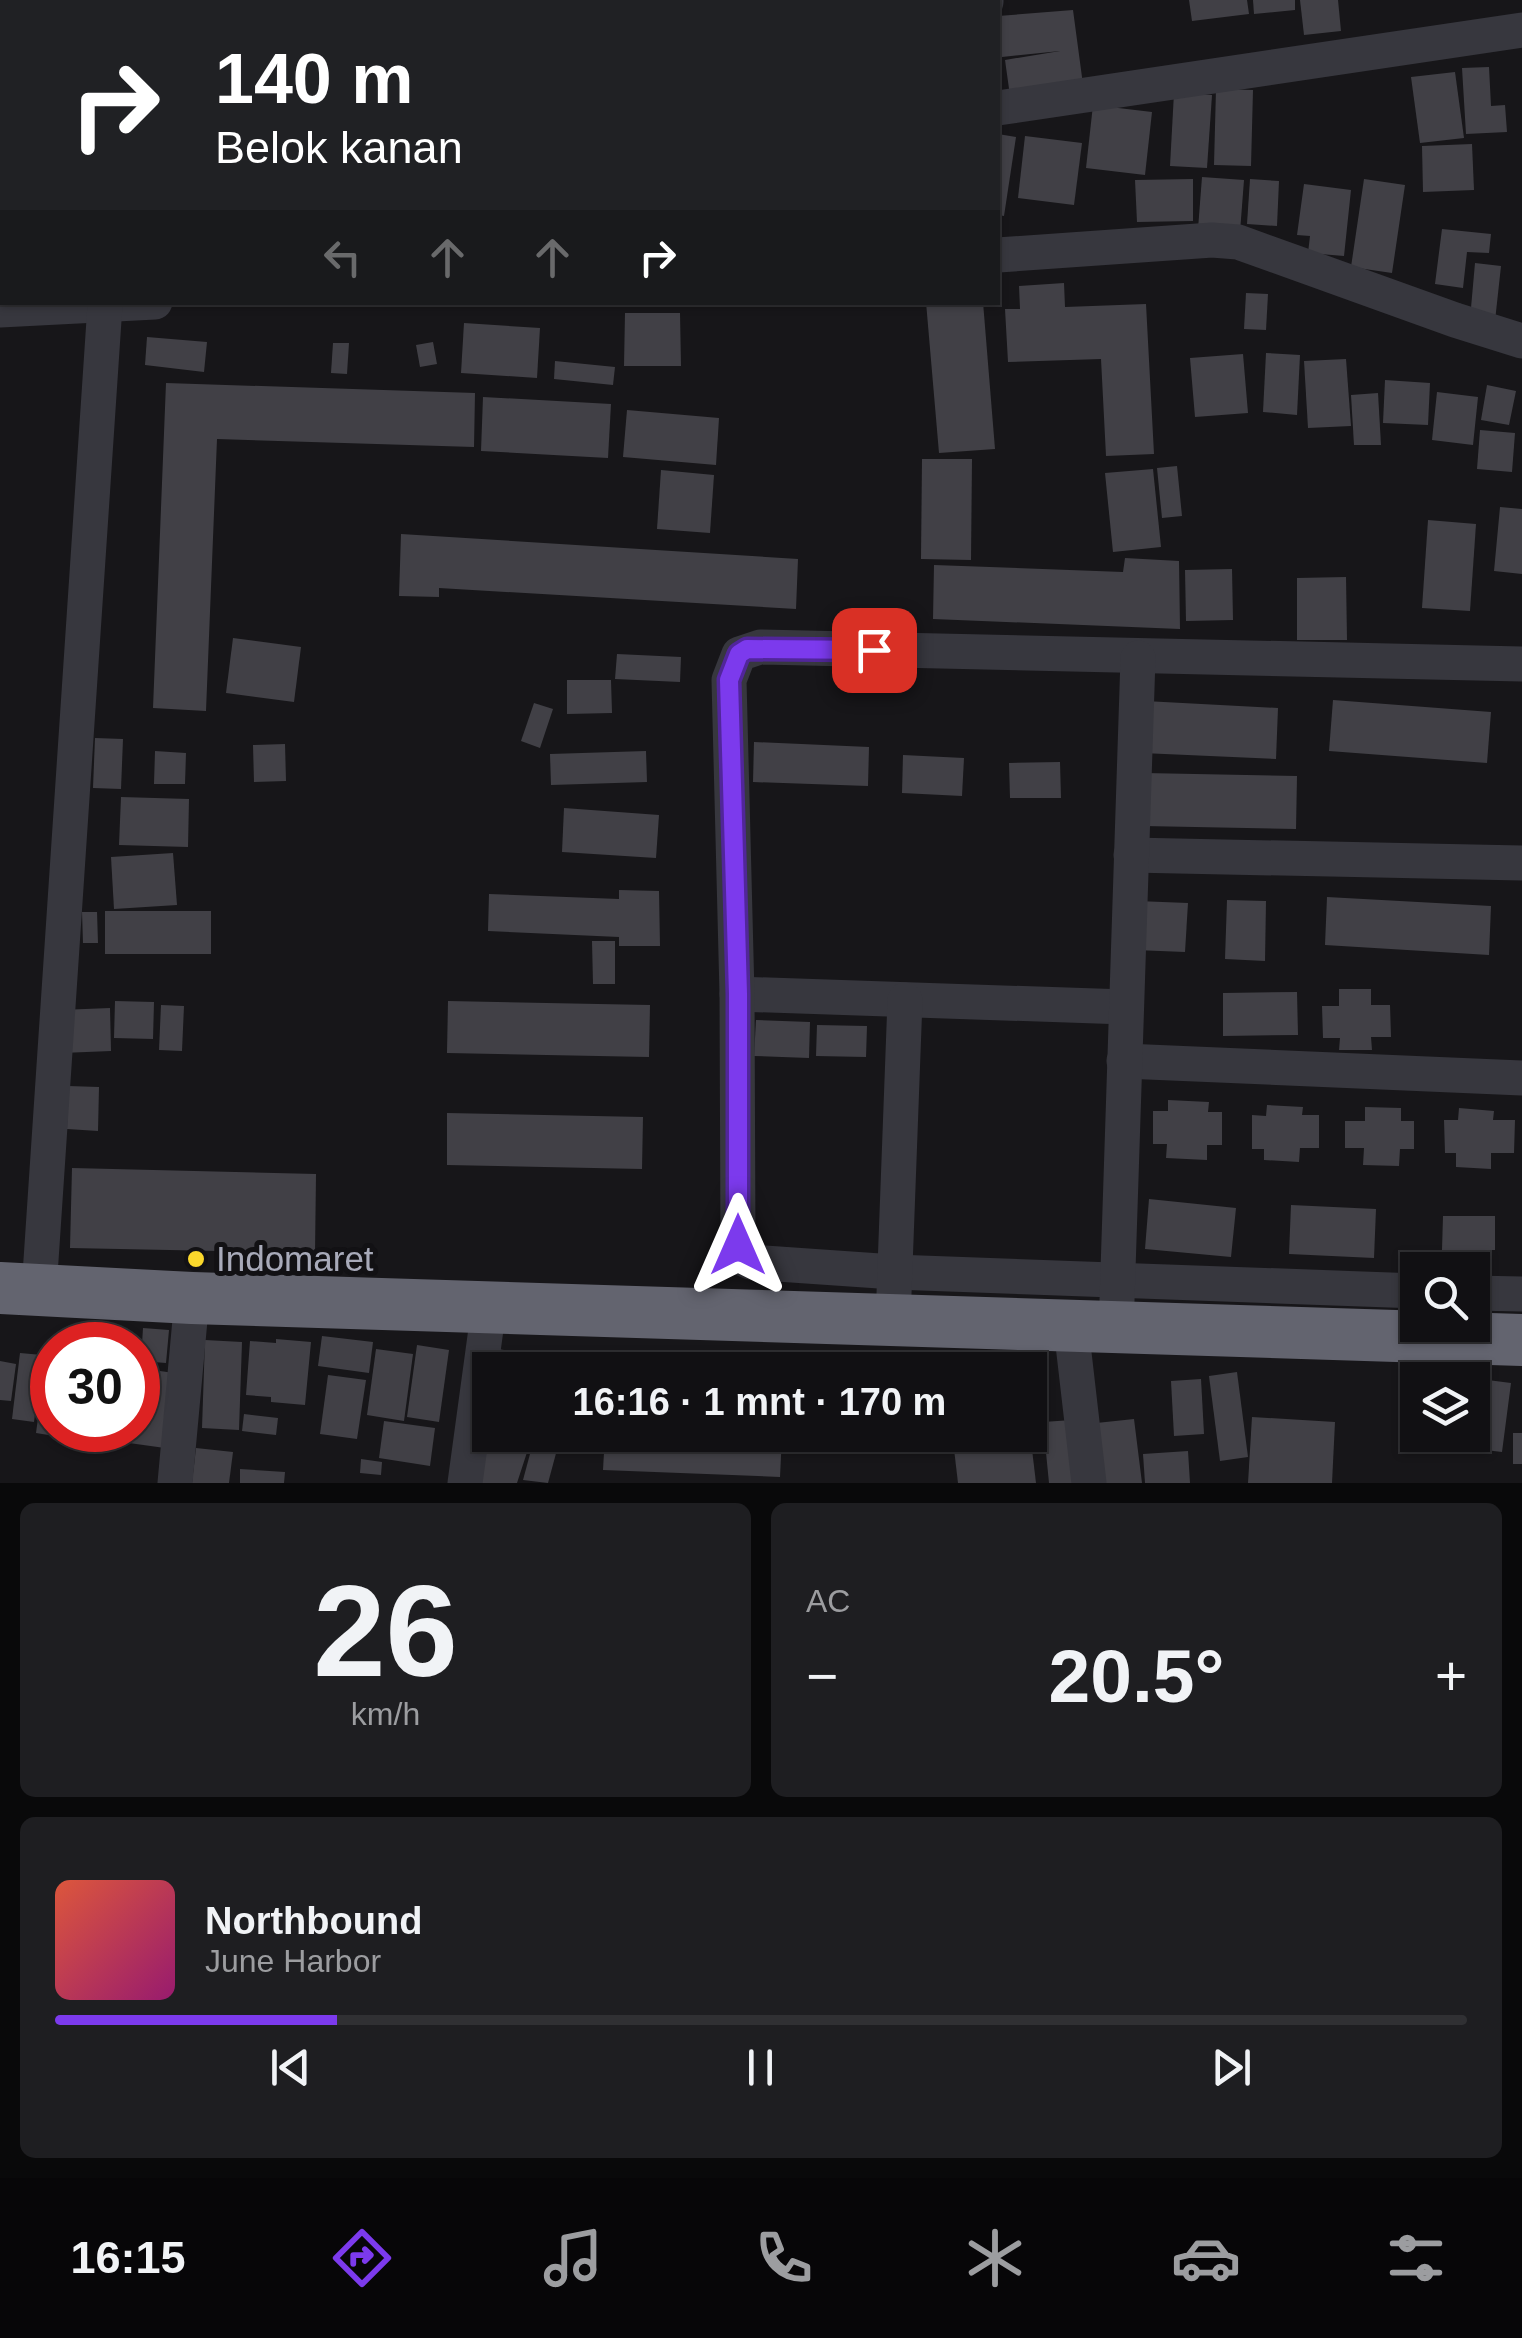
<!DOCTYPE html>
<html lang="id">
<meta charset="utf-8">
<style>
body{margin:0;font-family:Helvetica,sans-serif;background:#1e1e21;color:#f1f3f6;height:100vh;display:flex;flex-direction:column;font-size:38px;white-space:nowrap}
*{box-sizing:border-box;margin:0}
p{font-size:32px;color:#9c9da0}
.icon{flex:none;width:55px;height:55px;fill:none;stroke:currentColor;stroke-width:2;stroke-linecap:round;stroke-linejoin:round}
.map{position:relative;height:1483px;overflow:hidden}
.sheet{display:flex;flex-direction:column;gap:20px;padding:20px;background:#09090a;flex:1}
.sheet>*{flex:none}
.banner{position:absolute;left:0px;top:0px;width:1000px;height:305px;box-shadow:0 2px 8px #0004,0 0 0 2px #303033;background:#202124;color:#fff;overflow:hidden}
.buttons{position:absolute;left:1400px;top:1252px;display:grid;gap:20px}
.buttons a{display:grid;place-items:center;width:90px;height:90px;border-radius:0px;background:#111013;box-shadow:0 2px 8px #0004,0 0 0 2px #303033;font-size:50px}
.speed{position:absolute;left:30px;top:1322px;display:flex;gap:20px;font-size:50px;font-weight:700;text-align:center}
.speed>*{display:grid;place-content:center;width:130px;height:130px;border-radius:50%;background:#111013;box-shadow:0 2px 8px #0004,0 0 0 2px #303033;line-height:1}
.speed .limit{border:15px solid #d22;background:#fff;color:#111}
.pin{position:absolute;display:grid;place-items:center;width:85px;height:85px;color:#fff;margin:-42px;border-radius:20px;box-shadow:0 5px 15px #0006}
.me{position:absolute;width:110px;margin:-55px;rotate:0deg;stroke-linejoin:round;filter:drop-shadow(0 0 8px #0008)}
.turn{display:flex;align-items:center;gap:35px;height:210px;padding:0 50px;font-size:45px}
.turn .icon{width:130px;height:130px;stroke-width:2.5}
.turn b{display:block;font-size:70px;line-height:85px}
.lanes{display:flex;align-items:center;height:95px;padding:0 50px;background:#0003;justify-content:center;gap:50px;direction:ltr}
.lanes .off{opacity:.35}
.big{font-size:75px;font-weight:700;line-height:1.1}
.sheet .tile{flex:1;display:flex;flex-direction:column;justify-content:center;gap:15px;min-width:0;padding:0 35px;border-radius:15px;background:#1e1e21}
.sheet .dial{align-items:center;gap:0}
.dial b{font-size:130px;line-height:1}
.song{display:flex;align-items:center;gap:30px}
.cover{width:120px;height:120px;border-radius:15px;background:linear-gradient(135deg,hsl(10 70% 55%),hsl(320 70% 35%))}
.played{height:10px;border-radius:5px;background:linear-gradient(90deg,#7c3aed 20%,#303033 20%)}
.keys{display:flex;justify-content:space-around;direction:ltr}
.heat{display:flex;justify-content:space-between;align-items:center;font-size:55px;direction:ltr}
.sheet .tiles{flex:1;display:grid;gap:20px;grid-template-columns:1fr 1fr}
.tile:last-child{grid-column:span 2}
.trip{position:absolute;left:472px;top:1352px;width:575px;height:100px;border-radius:0px;background:#111013;box-shadow:0 2px 8px #0004,0 0 0 2px #303033;font-weight:700;line-height:100px;text-align:center}
.dock{display:flex;height:160px;justify-content:space-around;align-items:center;background:#070608;color:#9c9da0}
.dock .icon{width:70px;height:70px}
.dock .active{color:#7c3aed}
.dock b{font-size:45px;color:#f1f3f6}
.map>svg:first-child{display:block}
.building{fill:#414046}
.lines{fill:none;stroke-linecap:round;stroke-linejoin:round}
.minor{stroke:#37373e;stroke-width:35}
.highway{stroke:#63646f;stroke-width:52}
.route-casing{stroke:#51269a;stroke-width:25}
.route{stroke:#7c3aed;stroke-width:18}
.poi-dot{fill:#fbd82c;stroke:#121114;stroke-width:4}
.labels{text-anchor:middle;stroke-width:10;stroke-linejoin:round;paint-order:stroke}
.poi-label{font-size:35px;fill:#a8aab9;stroke:#121114;text-anchor:start}
</style>
<div class="map">
<svg width="1522" height="1483" viewBox="0 0 1522 1483">
<rect width="100%" height="100%" fill="#171619"/>
<g class="building">
<path d="M 1189,0 L 1247,0 L 1249,14 L 1192,21 Z"/>
<path d="M 1253,0 L 1295,0 L 1295,10 L 1254,14 Z"/>
<path d="M 1300,0 L 1338,0 L 1341,31 L 1304,35 Z"/>
<path d="M 1073,10 L 1084,92 L 1011,103 L 1005,60 L 1060,51 L 1002,57 L 998,16 Z"/>
<path d="M 1489,67 L 1491,106 L 1505,105 L 1507,132 L 1466,134 L 1462,68 Z"/>
<path d="M 1455,72 L 1464,138 L 1420,143 L 1411,77 Z"/>
<path d="M 1216,89 L 1253,90 L 1251,166 L 1214,165 Z"/>
<path d="M 1174,93 L 1212,95 L 1207,168 L 1170,166 Z"/>
<path d="M 1093,105 L 1152,112 L 1145,175 L 1086,168 Z"/>
<path d="M 998,134 L 1016,137 L 1004,216 L 998,215 Z"/>
<path d="M 1025,136 L 1082,143 L 1074,205 L 1018,198 Z"/>
<path d="M 1472,144 L 1474,190 L 1423,192 L 1422,146 Z"/>
<path d="M 1202,177 L 1244,180 L 1240,232 L 1198,229 Z"/>
<path d="M 1193,179 L 1193,221 L 1137,222 L 1135,180 Z"/>
<path d="M 1250,179 L 1279,181 L 1277,226 L 1247,224 Z"/>
<path d="M 1364,179 L 1405,185 L 1392,273 L 1351,267 Z"/>
<path d="M 1304,184 L 1351,190 L 1344,256 L 1308,253 L 1310,236 L 1297,235 Z"/>
<path d="M 1442,229 L 1491,234 L 1489,253 L 1467,252 L 1463,288 L 1435,284 Z"/>
<path d="M 1475,263 L 1501,266 L 1495,321 L 1470,319 Z"/>
<path d="M 1064,283 L 1065,307 L 1146,304 L 1154,454 L 1106,456 L 1101,359 L 1008,362 L 1005,309 L 1020,309 L 1019,286 Z"/>
<path d="M 1246,293 L 1268,294 L 1266,330 L 1244,329 Z"/>
<path d="M 926,302 L 983,302 L 995,449 L 939,453 Z"/>
<path d="M 625,313 L 680,313 L 681,366 L 624,366 Z"/>
<path d="M 464,323 L 540,328 L 537,378 L 461,373 Z"/>
<path d="M 147,337 L 207,342 L 204,372 L 145,365 Z"/>
<path d="M 433,342 L 437,364 L 420,367 L 416,345 Z"/>
<path d="M 333,343 L 349,343 L 347,374 L 331,373 Z"/>
<path d="M 1266,353 L 1300,355 L 1297,415 L 1263,412 Z"/>
<path d="M 1243,354 L 1248,413 L 1195,417 L 1190,358 Z"/>
<path d="M 1346,359 L 1351,426 L 1308,428 L 1304,361 Z"/>
<path d="M 555,361 L 615,367 L 613,385 L 554,379 Z"/>
<path d="M 1385,380 L 1430,383 L 1428,425 L 1383,423 Z"/>
<path d="M 166,383 L 475,393 L 474,447 L 217,439 L 206,711 L 153,708 Z"/>
<path d="M 1487,385 L 1516,391 L 1509,425 L 1481,420 Z"/>
<path d="M 1437,392 L 1478,397 L 1473,445 L 1432,440 Z"/>
<path d="M 1378,393 L 1381,445 L 1354,445 L 1351,395 Z"/>
<path d="M 483,397 L 611,404 L 608,458 L 481,451 Z"/>
<path d="M 627,410 L 719,418 L 716,465 L 623,457 Z"/>
<path d="M 1480,430 L 1515,433 L 1512,472 L 1477,469 Z"/>
<path d="M 922,459 L 972,459 L 971,560 L 921,559 Z"/>
<path d="M 1177,466 L 1182,516 L 1162,518 L 1157,468 Z"/>
<path d="M 1153,469 L 1161,547 L 1113,552 L 1105,473 Z"/>
<path d="M 661,470 L 714,475 L 710,533 L 657,529 Z"/>
<path d="M 1500,507 L 1522,509 L 1522,574 L 1494,571 Z"/>
<path d="M 1428,520 L 1476,524 L 1470,611 L 1422,608 Z"/>
<path d="M 401,534 L 798,559 L 796,609 L 439,588 L 439,597 L 399,596 Z"/>
<path d="M 1125,558 L 1179,561 L 1180,629 L 933,619 L 934,565 L 1123,572 Z"/>
<path d="M 1232,569 L 1233,620 L 1186,621 L 1185,570 Z"/>
<path d="M 1346,577 L 1347,640 L 1297,640 L 1297,578 Z"/>
<path d="M 233,638 L 301,647 L 294,702 L 226,693 Z"/>
<path d="M 617,654 L 681,657 L 680,682 L 615,679 Z"/>
<path d="M 567,680 L 611,680 L 612,713 L 567,714 Z"/>
<path d="M 1333,700 L 1491,712 L 1487,763 L 1329,751 Z"/>
<path d="M 1145,701 L 1278,708 L 1276,759 L 1142,753 Z"/>
<path d="M 534,703 L 553,709 L 540,748 L 521,741 Z"/>
<path d="M 95,738 L 123,739 L 121,789 L 93,788 Z"/>
<path d="M 754,742 L 869,747 L 868,786 L 753,782 Z"/>
<path d="M 285,744 L 286,781 L 254,782 L 253,745 Z"/>
<path d="M 155,751 L 186,753 L 185,784 L 154,784 Z"/>
<path d="M 646,751 L 647,782 L 551,785 L 550,754 Z"/>
<path d="M 903,755 L 964,758 L 962,796 L 902,793 Z"/>
<path d="M 1060,762 L 1061,798 L 1010,798 L 1009,763 Z"/>
<path d="M 1144,773 L 1297,776 L 1296,829 L 1143,826 Z"/>
<path d="M 121,797 L 189,799 L 188,847 L 119,845 Z"/>
<path d="M 564,808 L 659,815 L 656,858 L 562,852 Z"/>
<path d="M 173,853 L 177,905 L 114,909 L 111,857 Z"/>
<path d="M 619,890 L 659,891 L 660,946 L 619,946 L 619,937 L 488,931 L 489,894 L 619,899 Z"/>
<path d="M 1327,897 L 1491,906 L 1489,955 L 1325,945 Z"/>
<path d="M 1227,900 L 1266,901 L 1265,961 L 1225,959 Z"/>
<path d="M 1137,901 L 1188,903 L 1185,952 L 1135,950 Z"/>
<rect x="105" y="911" width="106" height="43"/>
<path d="M 82,912 L 97,912 L 98,943 L 83,943 Z"/>
<path d="M 592,941 L 615,941 L 615,984 L 593,984 Z"/>
<path d="M 1339,989 L 1371,989 L 1371,1005 L 1390,1005 L 1391,1037 L 1371,1037 L 1372,1050 L 1339,1050 L 1340,1038 L 1323,1038 L 1322,1006 L 1339,1006 Z"/>
<path d="M 1297,992 L 1298,1035 L 1223,1036 L 1223,993 Z"/>
<path d="M 115,1001 L 154,1002 L 153,1039 L 114,1038 Z"/>
<path d="M 448,1001 L 650,1005 L 649,1057 L 447,1053 Z"/>
<path d="M 161,1005 L 184,1006 L 182,1051 L 159,1050 Z"/>
<path d="M 110,1008 L 111,1051 L 62,1053 L 60,1010 Z"/>
<path d="M 756,1020 L 810,1022 L 809,1058 L 754,1056 Z"/>
<path d="M 817,1025 L 867,1026 L 866,1057 L 816,1056 Z"/>
<path d="M 68,1086 L 99,1087 L 98,1131 L 67,1129 Z"/>
<path d="M 1168,1100 L 1209,1102 L 1208,1112 L 1222,1112 L 1222,1145 L 1207,1145 L 1207,1160 L 1166,1158 L 1167,1144 L 1153,1144 L 1153,1111 L 1168,1111 Z"/>
<path d="M 1267,1105 L 1303,1107 L 1302,1115 L 1319,1115 L 1319,1148 L 1300,1148 L 1299,1162 L 1264,1160 L 1264,1149 L 1252,1149 L 1252,1115 L 1266,1116 Z"/>
<path d="M 1365,1107 L 1401,1108 L 1401,1121 L 1414,1121 L 1414,1149 L 1400,1149 L 1399,1166 L 1363,1165 L 1364,1148 L 1345,1148 L 1345,1121 L 1365,1121 Z"/>
<path d="M 1459,1108 L 1494,1111 L 1493,1120 L 1515,1120 L 1514,1153 L 1491,1153 L 1491,1169 L 1456,1167 L 1456,1153 L 1445,1153 L 1444,1120 L 1458,1120 Z"/>
<path d="M 447,1113 L 643,1117 L 642,1169 L 447,1165 Z"/>
<path d="M 72,1168 L 316,1174 L 315,1253 L 70,1248 Z"/>
<path d="M 1149,1199 L 1236,1208 L 1231,1257 L 1145,1249 Z"/>
<path d="M 1291,1205 L 1376,1209 L 1374,1258 L 1289,1254 Z"/>
<path d="M 1443,1216 L 1495,1216 L 1495,1250 L 1442,1250 Z"/>
<path d="M 143,1328 L 169,1330 L 166,1363 L 141,1361 Z"/>
<path d="M 322,1336 L 373,1342 L 369,1373 L 318,1366 Z"/>
<path d="M 276,1339 L 311,1342 L 305,1405 L 271,1402 L 271,1397 L 246,1395 L 250,1341 L 276,1343 Z"/>
<path d="M 205,1340 L 242,1342 L 239,1430 L 202,1428 Z"/>
<path d="M 417,1345 L 449,1350 L 439,1422 L 407,1417 Z"/>
<path d="M 492,1348 L 554,1358 L 552,1370 L 489,1370 Z"/>
<path d="M 376,1349 L 413,1354 L 404,1421 L 367,1415 Z"/>
<path d="M 20,1353 L 42,1355 L 34,1422 L 12,1419 Z"/>
<path d="M 0,1361 L 16,1364 L 11,1401 L 0,1400 Z"/>
<path d="M 139,1368 L 181,1374 L 172,1449 L 129,1443 L 131,1430 L 138,1430 Z"/>
<path d="M 1237,1372 L 1248,1457 L 1220,1461 L 1209,1376 Z"/>
<path d="M 44,1374 L 52,1375 L 52,1430 L 62,1430 L 61,1437 L 36,1433 Z"/>
<path d="M 328,1375 L 366,1380 L 357,1439 L 320,1434 Z"/>
<path d="M 1472,1378 L 1511,1383 L 1502,1452 L 1460,1447 L 1462,1435 L 1472,1435 Z"/>
<path d="M 1201,1379 L 1204,1434 L 1174,1436 L 1171,1381 Z"/>
<path d="M 244,1414 L 278,1418 L 276,1435 L 242,1431 Z"/>
<path d="M 1252,1417 L 1335,1422 L 1332,1483 L 1248,1483 Z"/>
<path d="M 1134,1419 L 1142,1483 L 1095,1483 L 1087,1424 Z"/>
<path d="M 1072,1420 L 1078,1483 L 1049,1483 L 1043,1422 Z"/>
<path d="M 384,1421 L 435,1428 L 430,1466 L 379,1458 Z"/>
<path d="M 490,1423 L 490,1435 L 532,1437 L 517,1483 L 470,1483 Z"/>
<rect x="1513" y="1433" width="9" height="31"/>
<path d="M 605,1435 L 782,1435 L 780,1477 L 603,1470 Z"/>
<path d="M 534,1439 L 558,1446 L 548,1483 L 523,1480 Z"/>
<path d="M 1031,1441 L 1036,1483 L 958,1483 L 954,1449 Z"/>
<path d="M 196,1448 L 233,1452 L 229,1483 L 192,1483 Z"/>
<path d="M 1188,1451 L 1190,1483 L 1145,1483 L 1143,1454 Z"/>
<path d="M 361,1459 L 382,1462 L 381,1475 L 360,1473 Z"/>
<path d="M 240,1469 L 285,1472 L 284,1483 L 240,1483 Z"/>
</g>
<g class="lines">
<g class="minor">
<path d="M 172,0 L 175,2"/>
<path d="M 319,2 L 332,0"/>
<path d="M 986,2 L 986,0"/>
<path d="M 998,108 L 1522,30"/>
<path d="M 998,255 L 1212,240 L 1238,242 L 1455,320 L 1522,341"/>
<path d="M 0,310 L 155,302"/>
<path d="M 1131,855 L 1522,863"/>
<path d="M 737,994 L 1126,1007"/>
<path d="M 1124,1061 L 1522,1078"/>
<path d="M 39,1290 L 105,305"/>
<path d="M 1418,1291 L 894,1272 L 750,1262 L 743,1259 L 738,1245 L 737,994 L 729,680 L 739,654 L 760,647 L 1522,664"/>
<path d="M 1472,1293 L 1522,1294"/>
<path d="M 894,1294 L 905,1000"/>
<path d="M 1117,1301 L 1138,658"/>
<path d="M 1071,1327 L 1089,1483"/>
<path d="M 175,1483 L 192,1298"/>
<path d="M 465,1483 L 489,1307"/>
</g>
<path class="highway" d="M 0,1288 L 192,1298 L 1522,1340"/>
</g>
<g class="lines">
<g class="route-casing">
<path id="route" d="M 738,1245 L 738,994 L 729,680 L 739,654 L 747,649 L 874,650"/>
</g>
<use href="#route" class="route"/>
</g>
<circle class="poi-dot" cx="196" cy="1259" r="10"/>
<g class="labels">
<g class="poi-label">
<text x="216" y="1271">Indomaret</text>
</g>
</g>
</svg>
<div class="buttons">
<a><svg class="icon" aria-label="search" viewBox="0 0 24 24"><circle cx="10" cy="10" r="6"/><path d="M15 15l6 6"/></svg></a>
<a><svg class="icon" aria-label="layers" viewBox="0 0 24 24"><path d="M12 4l9 5-9 5-9-5zM3 14l9 5 9-5"/></svg></a>
</div>
<div class="speed"><div class="limit">30</div></div>
<div class="pin" style="left:874px;top:650px;background:#d93025"><svg class="icon" aria-label="arrive" viewBox="0 0 24 24"><path d="M6 21V4h12l-3 4 3 4H6"/></svg></div>
<svg class="me" style="left:738px;top:1245px" viewBox="-20 -20 40 40"><path d="M0-17L14 15 0 8-14 15z" fill="#7c3aed" stroke="#fff" stroke-width="4"/></svg>
<div class="trip">16:16 · 1 mnt · 170 m</div>
<div class="banner">
<div class="turn"><svg class="icon" aria-label="right" viewBox="0 0 24 24"><path d="M7 20v-9h11M14 6l5 5-5 5"/></svg><div><b>140 m</b>Belok kanan</div></div>
<div class="lanes"><svg class="icon off" aria-label="left" viewBox="0 0 24 24"><path d="M17 20v-9H6M10 6l-5 5 5 5"/></svg><svg class="icon off" aria-label="ahead" viewBox="0 0 24 24"><path d="M12 20V5M6 11l6-6 6 6"/></svg><svg class="icon off" aria-label="ahead" viewBox="0 0 24 24"><path d="M12 20V5M6 11l6-6 6 6"/></svg><svg class="icon" aria-label="right" viewBox="0 0 24 24"><path d="M7 20v-9h11M14 6l5 5-5 5"/></svg></div>
</div>
</div>
<section class="sheet">
<div class="tiles">
<div class="tile dial"><b>26</b><p>km/h</p></div>
<div class="tile"><p>AC</p>
<div class="heat"><a>−</a><b class="big">20.5°</b><a>+</a></div>
</div>
<div class="tile">
<div class="song"><i class="cover"></i><div><b>Northbound</b><p>June Harbor</p></div></div>
<div class="played"></div>
<div class="keys"><svg class="icon" aria-label="previous" viewBox="0 0 24 24"><path d="M18 5L8 12l10 7zM5 5v14"/></svg><svg class="icon" aria-label="pause" viewBox="0 0 24 24"><path d="M8 5v14M16 5v14"/></svg><svg class="icon" aria-label="next" viewBox="0 0 24 24"><path d="M6 5l10 7-10 7zM19 5v14"/></svg></div>
</div>
</div>
</section>
<nav class="dock">
<b>16:15</b>
<svg class="icon active" aria-label="directions" viewBox="0 0 24 24"><path d="M12 3l9 9-9 9-9-9zM9 14v-3h6M13 9l2 2-2 2"/></svg>
<svg class="icon" aria-label="music" viewBox="0 0 24 24"><path d="M9 18V5l10-2v13"/><circle cx="6" cy="18" r="3"/><circle cx="16" cy="16" r="3"/></svg>
<svg class="icon" aria-label="phone" viewBox="0 0 24 24"><path d="M5 4h4l2 5-3 2q2 4 5 5l2-3 5 2v4C11 20 4 13 5 4z"/></svg>
<svg class="icon" aria-label="climate" viewBox="0 0 24 24"><path d="M12 3v18M4 7l16 10M4 17L20 7"/></svg>
<svg class="icon" aria-label="car" viewBox="0 0 24 24"><path d="M5 17H2v-5l4-1 3-4h7l3 4 3 1v5h-3M9 17h6M6 11h13"/><circle cx="7" cy="17" r="2"/><circle cx="17" cy="17" r="2"/></svg>
<svg class="icon" aria-label="filters" viewBox="0 0 24 24"><path d="M4 7h16M4 17h16"/><circle cx="9" cy="7" r="2"/><circle cx="15" cy="17" r="2"/></svg>
</nav>
